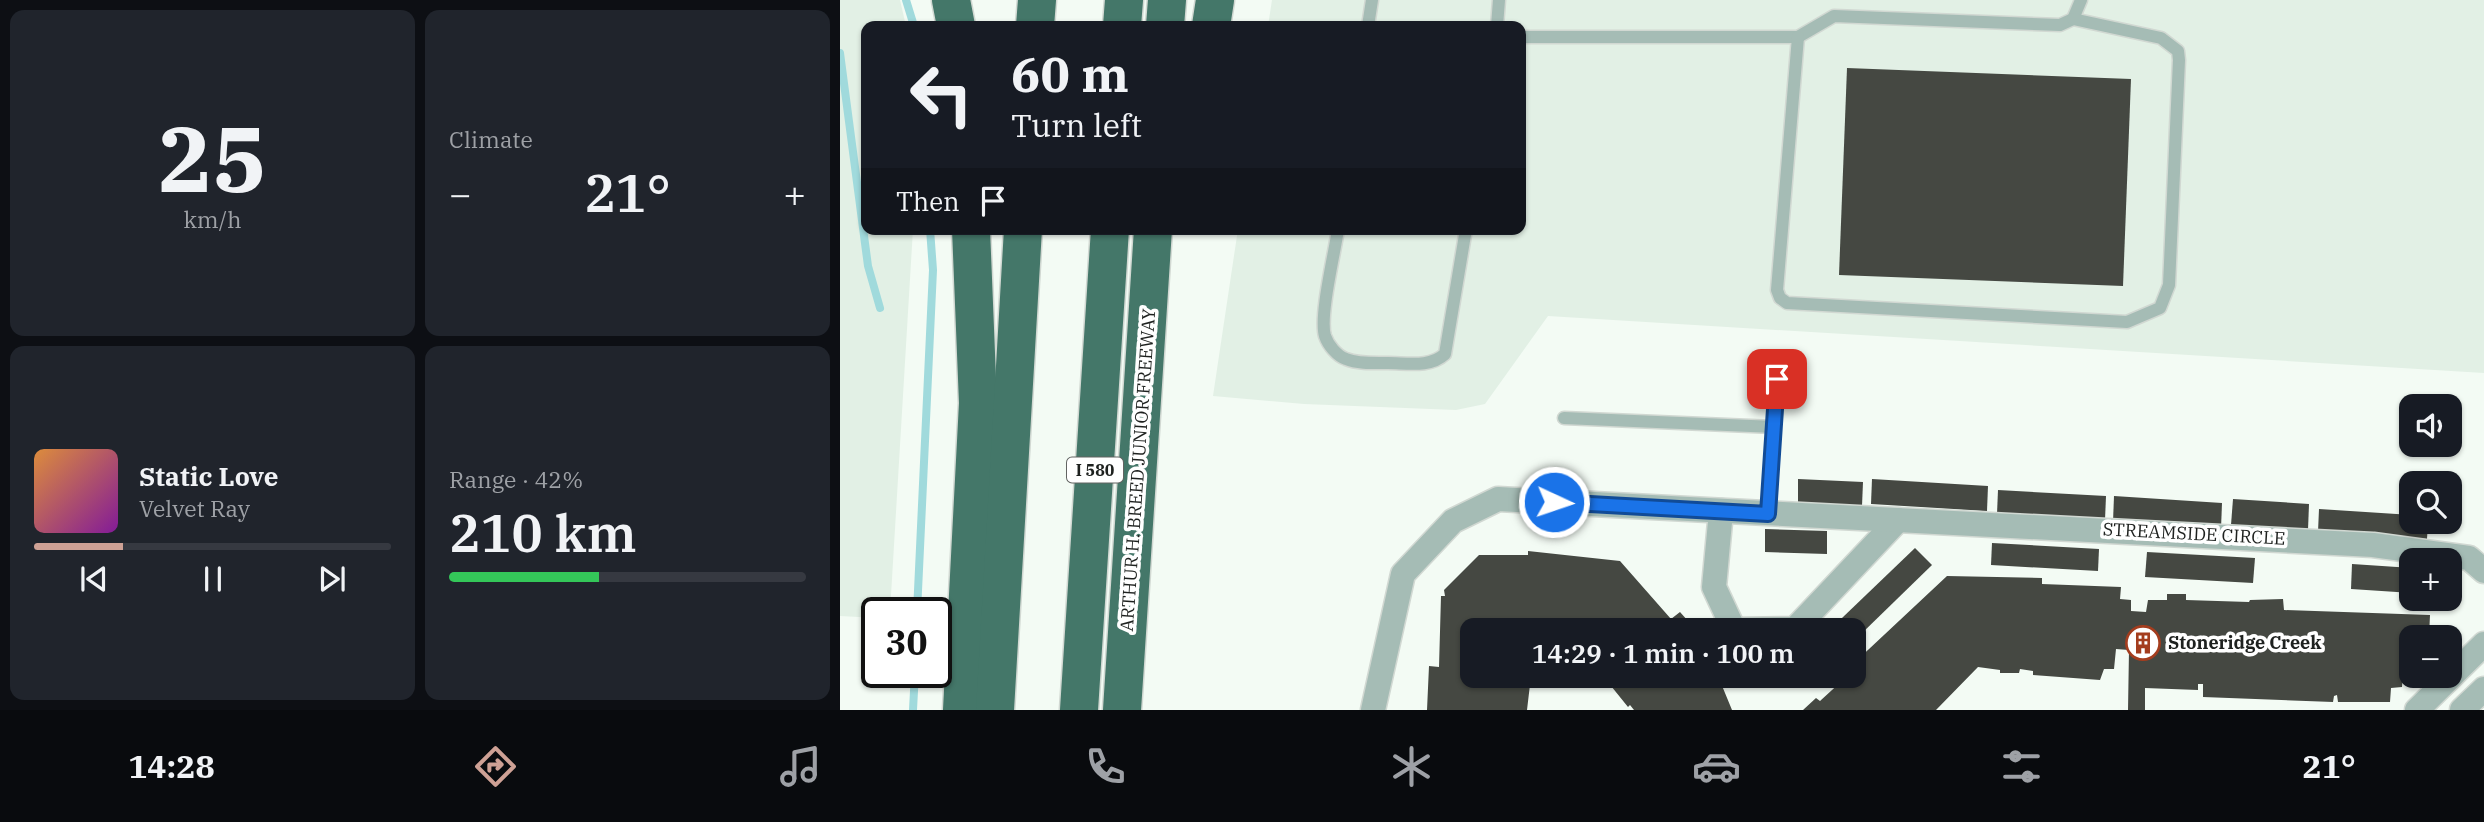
<!DOCTYPE html>
<meta charset="utf-8">
<style>
body{margin:0;font-family:"IBM Plex Serif",serif;background:#20242c;color:#f1f3f6;height:100vh;display:flex;flex-direction:column;font-size:26px;white-space:nowrap}
*{box-sizing:border-box;margin:0}
p{font-size:23px;color:#9ea1a6}
.icon{flex:none;width:38px;height:38px;fill:none;stroke:currentColor;stroke-width:2;stroke-linecap:round;stroke-linejoin:round}
.map{position:relative;flex:1;overflow:hidden}
.details{display:flex;flex-direction:column;gap:10px;padding:10px;background:#0d0f14;width:840px}
.details>*{flex:none}
.hud{position:absolute;left:21px;top:21px;width:665px;height:214px;border-radius:14px;box-shadow:0 2px 5px #0004;background:#171b24;color:#f1f3f6;overflow:hidden}
.fabs{position:absolute;left:1559px;top:394px;display:grid;gap:14px}
.fabs a{display:grid;place-items:center;width:63px;height:63px;border-radius:14px;background:#171b24;box-shadow:0 2px 5px #0004;font-size:35px}
.speed{position:absolute;left:21px;top:597px;display:flex;gap:14px;font-size:35px;font-weight:700;text-align:center}
.speed>*{display:grid;place-content:center;width:91px;height:91px;border-radius:50%;background:#171b24;box-shadow:0 2px 5px #0004;line-height:1}
.speed .limit{border:4px solid #111;border-radius:10px;background:#fff;color:#111}
.pin{position:absolute;display:grid;place-items:center;width:60px;height:60px;color:#fff;margin:-30px;border-radius:14px;box-shadow:0 4px 10px #0006}
.me{position:absolute;width:77px;margin:-38px;rotate:93deg;stroke-linejoin:round;filter:drop-shadow(0 0 5px #0008)}
.turn{display:flex;align-items:center;gap:24px;height:147px;padding:0 35px;font-size:32px}
.turn .icon{width:91px;height:91px;stroke-width:2.5}
.turn b{display:block;font-size:49px;line-height:60px}
.then{display:flex;align-items:center;height:66px;padding:0 35px;background:#0003;gap:14px;font-size:26px}
.big{font-size:52px;font-weight:600;line-height:1.1}
.details .card{flex:1;display:flex;flex-direction:column;justify-content:center;gap:10px;min-width:0;padding:0 24px;border-radius:14px;background:#20242c}
.details .dial{align-items:center;gap:0}
.dial b{font-size:91px;line-height:1}
.song{display:flex;align-items:center;gap:21px}
.cover{width:84px;height:84px;border-radius:10px;background:linear-gradient(135deg,hsl(30 70% 55%),hsl(290 70% 35%))}
.played{height:7px;border-radius:4px;background:linear-gradient(90deg,#cea195 25%,#363941 25%)}
.keys{display:flex;justify-content:space-around;direction:ltr}
.heat{display:flex;justify-content:space-between;align-items:center;font-size:38px;direction:ltr}
.charge{height:10px;border-radius:5px;background:linear-gradient(90deg,#34c759 42%,#363941 0)}
.details .tiles{flex:1;display:grid;gap:10px;grid-template-columns:repeat(2,1fr)}
.trip{position:absolute;left:620px;top:618px;width:406px;height:70px;border-radius:14px;background:#171b24;box-shadow:0 2px 5px #0004;font-weight:600;line-height:70px;text-align:center}
.dock{display:flex;height:112px;justify-content:space-around;align-items:center;background:#090b0e;color:#9ea1a6}
.dock .icon{width:49px;height:49px}
.dock .active{color:#cea195}
.dock b{font-size:32px;color:#f1f3f6}
main{display:flex;flex:1;min-height:0}
.map>svg:first-child{display:block}
.built{fill:#e2f0e5}
.lines{fill:none;stroke-linecap:round;stroke-linejoin:round}
.stream{stroke:#a0dadc;stroke-width:8}
.building{fill:#454842}
.lane-casing{stroke:#d1d8d2;stroke-width:15}
.street-casing{stroke:#d1d8d2;stroke-width:27}
.highway-casing{stroke:#d1d8d2;stroke-width:41}
.lane{stroke:#a5bcb5;stroke-width:12}
.street{stroke:#a5bcb5;stroke-width:24}
.highway{stroke:#447769;stroke-width:38}
.route-casing{stroke:#114b97;stroke-width:18}
.route{stroke:#1a73e8;stroke-width:12}
.labels{text-anchor:middle;stroke-width:7;stroke-linejoin:round;paint-order:stroke}
.shield{fill:#fff;stroke:#626462;stroke-width:2}
.shield-label{font-size:16px;font-weight:bold;fill:#1e211f}
.street-label{font-size:18px;fill:#1e211f;stroke:#fff}
.poi-label{font-size:18px;font-weight:bold;fill:#1e211f;stroke:#fff;text-anchor:start}
</style>
<main>
<section class="details">
<div class="tiles">
<div class="card dial"><b>25</b><p>km/h</p></div>
<div class="card"><p>Climate</p>
<div class="heat"><a>−</a><b class="big">21°</b><a>+</a></div>
</div>
<div class="card">
<div class="song"><i class="cover"></i><div><b>Static Love</b><p>Velvet Ray</p></div></div>
<div class="played"></div>
<div class="keys"><svg class="icon" aria-label="previous" viewBox="0 0 24 24"><path d="M18 5L8 12l10 7zM5 5v14"/></svg><svg class="icon" aria-label="pause" viewBox="0 0 24 24"><path d="M8 5v14M16 5v14"/></svg><svg class="icon" aria-label="next" viewBox="0 0 24 24"><path d="M6 5l10 7-10 7zM19 5v14"/></svg></div>
</div>
<div class="card"><p>Range · 42%</p><b class="big">210 km</b><div class="charge"></div></div>
</div>
</section>
<div class="map">
<svg width="1644" height="710" viewBox="0 0 1644 710">
<rect width="100%" height="100%" fill="#f3fbf4"/>
<g class="built">
<path d="M 0,0 L 60,0 L 66,26 L 26,26 L 26,229 L 73,229 L 50,612 L 37,612 L 37,618 L 0,616 Z"/>
<path d="M 432,0 L 1644,0 L 1644,373 L 708,316 L 645,404 L 616,410 L 464,404 L 373,396 L 398,229 L 681,229 L 681,26 L 428,26 Z"/>
</g>
<g class="lines">
<g class="stream">
<path d="M 66,0 L 74,26"/>
<path d="M 0,53 L 28,266 L 40,308"/>
<path d="M 77,612 L 93,270 L 90,229"/>
<path d="M 73,710 L 75,672"/>
</g>
</g>
<g class="building">
<path d="M 1007,68 L 1291,79 L 1283,286 L 999,275 Z"/>
<path d="M 958,479 L 1023,482 L 1022,506 L 958,503 Z"/>
<path d="M 1032,479 L 1148,486 L 1147,511 L 1031,504 Z"/>
<path d="M 1158,490 L 1266,496 L 1265,520 L 1157,514 Z"/>
<path d="M 1274,496 L 1382,503 L 1381,529 L 1273,522 Z"/>
<path d="M 1393,499 L 1469,504 L 1468,530 L 1391,525 Z"/>
<path d="M 1479,509 L 1572,515 L 1572,522 L 1588,522 L 1587,539 L 1478,532 Z"/>
<path d="M 925,529 L 987,531 L 987,554 L 925,552 Z"/>
<path d="M 1152,543 L 1259,549 L 1258,571 L 1151,565 Z"/>
<path d="M 1075,548 L 1092,565 L 1019,636 L 1002,618 Z"/>
<path d="M 688,551 L 780,561 L 831,619 L 840,612 L 856,630 L 632,630 L 632,676 L 691,676 L 687,710 L 587,710 L 589,666 L 599,667 L 601,596 L 605,596 L 604,590 L 639,555 L 688,555 Z"/>
<path d="M 1307,552 L 1415,558 L 1413,583 L 1305,577 Z"/>
<path d="M 1512,564 L 1572,568 L 1572,593 L 1511,589 Z"/>
<path d="M 1107,576 L 1202,578 L 1202,584 L 1281,587 L 1280,599 L 1291,600 L 1291,611 L 1306,612 L 1308,600 L 1327,600 L 1327,594 L 1346,594 L 1346,600 L 1409,602 L 1410,600 L 1443,599 L 1444,610 L 1590,615 L 1589,637 L 1572,637 L 1572,671 L 1563,671 L 1562,687 L 1551,688 L 1550,702 L 1498,702 L 1497,695 L 1494,696 L 1493,702 L 1363,697 L 1363,684 L 1358,684 L 1358,690 L 1305,688 L 1305,710 L 1288,710 L 1289,650 L 1276,649 L 1274,669 L 1264,669 L 1260,680 L 1193,675 L 1193,671 L 1180,669 L 1179,673 L 1160,673 L 1160,670 L 1138,667 L 1096,710 L 963,710 L 976,698 L 980,701 L 1004,679 L 1001,676 L 1013,676 L 1013,664 Z"/>
<path d="M 763,676 L 878,676 L 892,710 L 794,710 L 790,705 L 788,707 Z"/>
</g>
<g class="lines">
<g class="lane-casing">
<g id="lane">
<path d="M 528,26 L 532,0"/>
<path d="M 657,26 L 659,0"/>
<path d="M 681,37 L 958,37 L 994,16 L 1220,25 L 1233,19 L 1241,0"/>
<path d="M 958,37 L 937,290 L 940,298 L 947,303 L 1287,322 L 1320,308 L 1329,285 L 1339,60 L 1338,51 L 1321,38 L 1233,19"/>
<path d="M 498,229 C 495,252 479,316 485,336 C 488,345 497,356 506,359 C 518,364 535,363 548,363 C 567,363 590,368 605,354 L 626,229"/>
<path d="M 724,418 L 934,427 L 928,514"/>
<path d="M 934,427 L 937,379"/>
</g>
</g>
<g class="street-casing">
<g id="street">
<path d="M 881,511 L 874,587 L 894,630 L 955,629 L 1058,520"/>
<path d="M 533,710 L 563,574 L 613,521 L 658,499 L 1533,545 L 1629,558 L 1644,571"/>
<path d="M 1577,710 L 1644,644"/>
<path d="M 1622,710 L 1644,689"/>
</g>
</g>
<g class="highway-casing">
<g id="highway">
<path d="M 111,0 L 116,26"/>
<path d="M 195,26 L 197,0"/>
<path d="M 282,26 L 284,0"/>
<path d="M 325,26 L 327,0"/>
<path d="M 371,26 L 375,0"/>
<path d="M 122,710 L 138,403 L 131,229"/>
<path d="M 155,710 L 183,229"/>
<path d="M 239,710 L 270,229"/>
<path d="M 282,710 L 313,229"/>
</g>
</g>
<use href="#lane" class="lane"/>
<use href="#street" class="street"/>
<use href="#highway" class="highway"/>
</g>
<g class="lines">
<g class="route-casing">
<path id="route" d="M 714,502 L 928,514 L 937,379"/>
</g>
<use href="#route" class="route"/>
</g>
<defs>
<g id="building-ring" transform="scale(1.75)"><circle r="9.5" fill="#fff" stroke="#a43d1e" stroke-width="1.5"/><path d="M-4-6H4V6H1V3H-1V6H-4ZM-2.5-4.3h1.7v1.8h-1.7ZM.8-4.3h1.7v1.8H.8ZM-2.5-1h1.7V.8h-1.7ZM.8-1h1.7V.8H.8Z" fill="#a43d1e"/></g>
</defs>
<g fill-rule="evenodd">
<use href="#building-ring" x="1303" y="643"/>
</g>
<g class="labels">
<rect class="shield" x="227" y="457.5" width="56" height="25" rx="5"/>
<g class="shield-label">
<text x="255" y="476">I 580</text>
</g>
<g class="street-label">
<text transform="translate(298 470) rotate(-86)" y="6">ARTHUR H. BREED JUNIOR FREEWAY</text>
<text transform="translate(1354 534) rotate(3)" y="6">STREAMSIDE CIRCLE</text>
</g>
<g class="poi-label">
<text x="1328" y="649">Stoneridge Creek</text>
</g>
</g>
</svg>
<div class="fabs">
<a><svg class="icon" aria-label="sound" viewBox="0 0 24 24"><path d="M4 9h4l5-4v14l-5-4H4zM17 9q2 3 0 6"/></svg></a>
<a><svg class="icon" aria-label="search" viewBox="0 0 24 24"><circle cx="10" cy="10" r="6"/><path d="M15 15l6 6"/></svg></a>
<a>+</a>
<a>−</a>
</div>
<div class="speed"><div class="limit">30</div></div>
<div class="pin" style="left:937px;top:379px;background:#d93025"><svg class="icon" aria-label="arrive" viewBox="0 0 24 24"><path d="M6 21V4h12l-3 4 3 4H6"/></svg></div>
<svg class="me" style="left:714px;top:502px" viewBox="-20 -20 40 40"><circle r="17" fill="#1a73e8" stroke="#fff" stroke-width="3"/><path d="M0-11L8 9 0 5-8 9z" fill="#fff"/></svg>
<div class="trip">14:29 · 1 min · 100 m</div>
<div class="hud">
<div class="turn"><svg class="icon" aria-label="left" viewBox="0 0 24 24"><path d="M17 20v-9H6M10 6l-5 5 5 5"/></svg><div><b>60 m</b>Turn left</div></div>
<div class="then">Then<svg class="icon" aria-label="arrive" viewBox="0 0 24 24"><path d="M6 21V4h12l-3 4 3 4H6"/></svg></div>
</div>
</div>
</main>
<nav class="dock">
<b>14:28</b>
<svg class="icon active" aria-label="directions" viewBox="0 0 24 24"><path d="M12 3l9 9-9 9-9-9zM9 14v-3h6M13 9l2 2-2 2"/></svg>
<svg class="icon" aria-label="music" viewBox="0 0 24 24"><path d="M9 18V5l10-2v13"/><circle cx="6" cy="18" r="3"/><circle cx="16" cy="16" r="3"/></svg>
<svg class="icon" aria-label="phone" viewBox="0 0 24 24"><path d="M5 4h4l2 5-3 2q2 4 5 5l2-3 5 2v4C11 20 4 13 5 4z"/></svg>
<svg class="icon" aria-label="climate" viewBox="0 0 24 24"><path d="M12 3v18M4 7l16 10M4 17L20 7"/></svg>
<svg class="icon" aria-label="car" viewBox="0 0 24 24"><path d="M5 17H2v-5l4-1 3-4h7l3 4 3 1v5h-3M9 17h6M6 11h13"/><circle cx="7" cy="17" r="2"/><circle cx="17" cy="17" r="2"/></svg>
<svg class="icon" aria-label="filters" viewBox="0 0 24 24"><path d="M4 7h16M4 17h16"/><circle cx="9" cy="7" r="2"/><circle cx="15" cy="17" r="2"/></svg>
<b>21°</b>
</nav>
